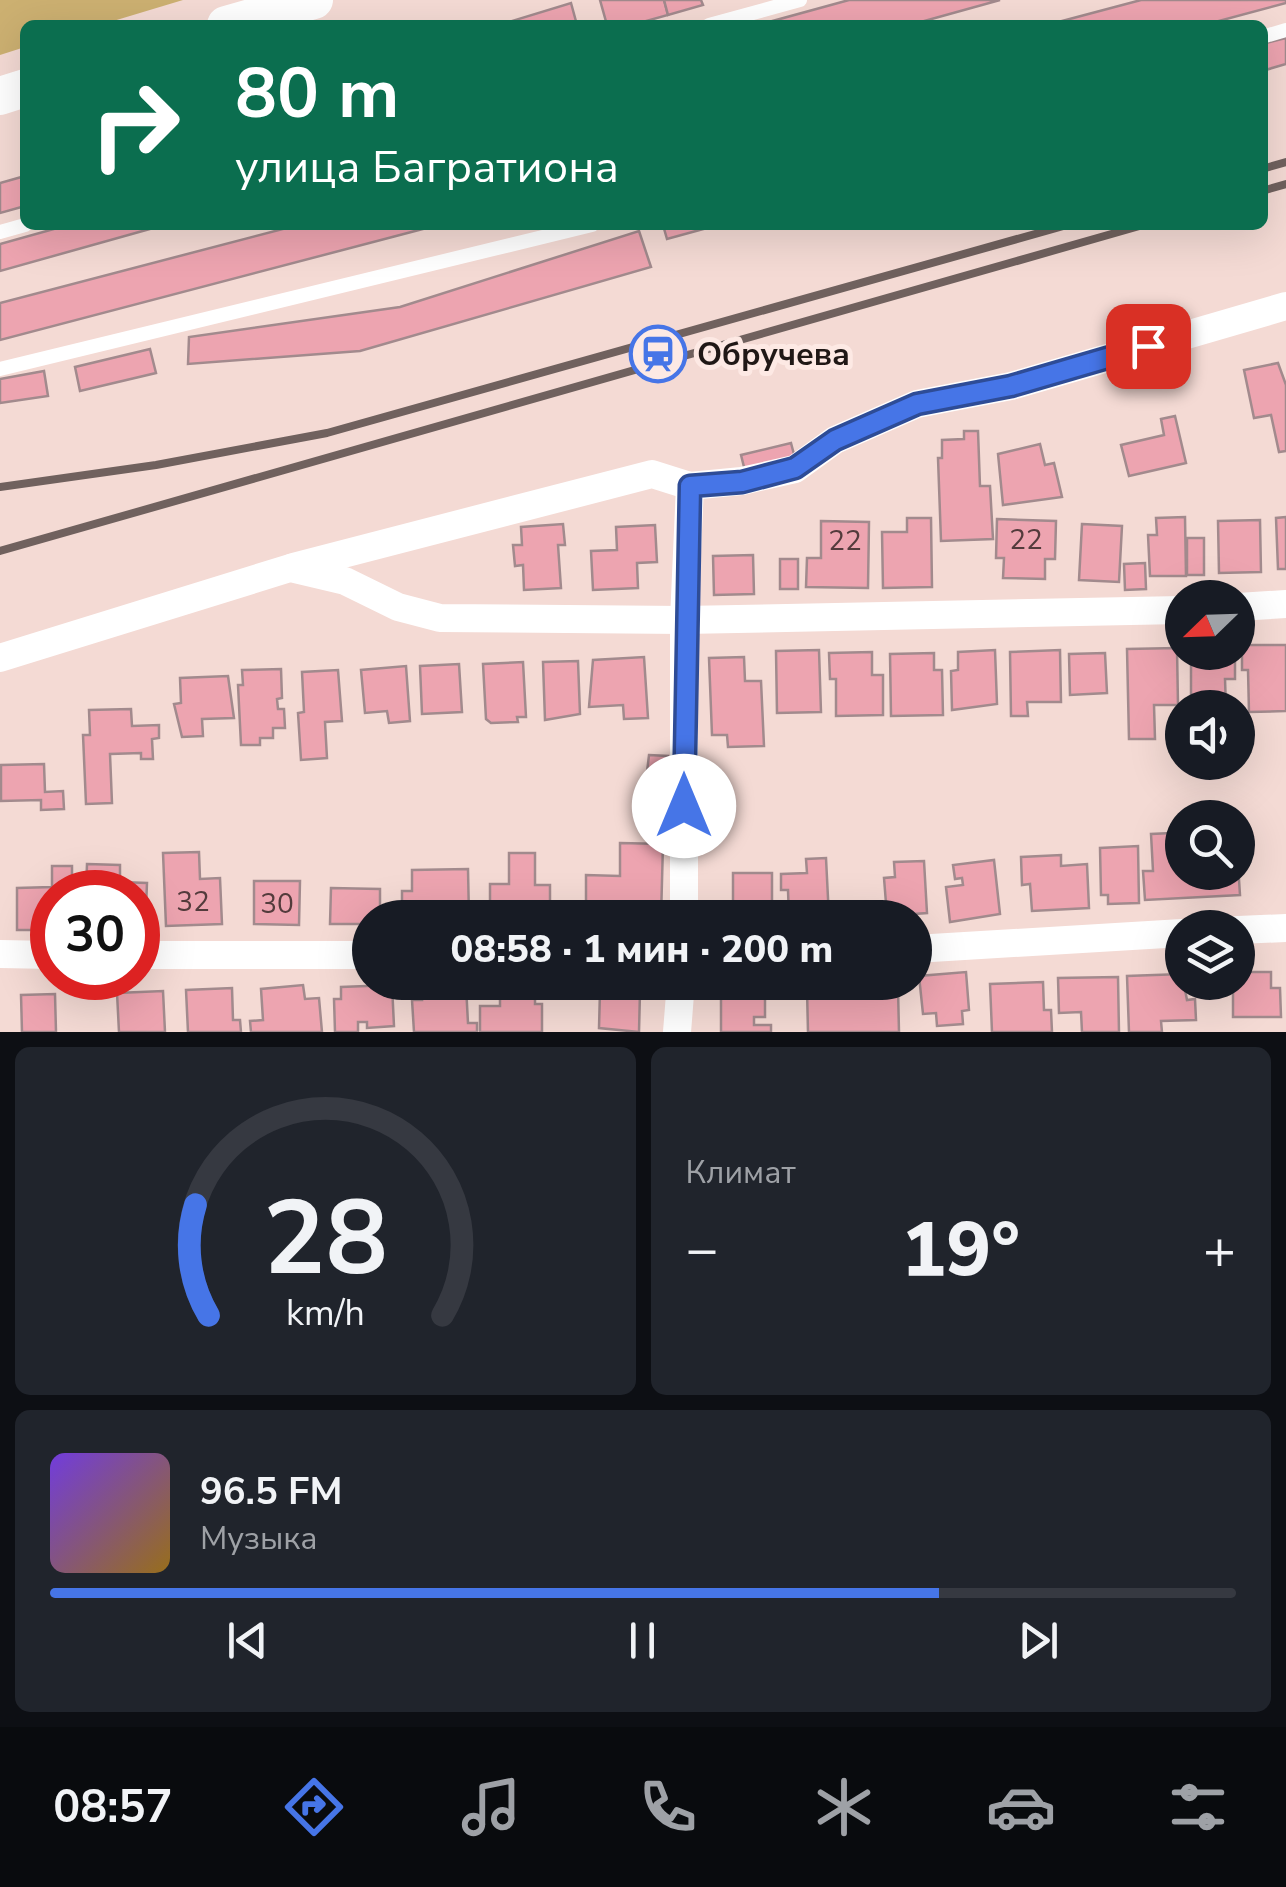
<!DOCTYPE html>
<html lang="ru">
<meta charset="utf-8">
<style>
body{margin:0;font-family:"Nunito Sans",sans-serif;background:#20242c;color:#f1f3f6;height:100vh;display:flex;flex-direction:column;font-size:38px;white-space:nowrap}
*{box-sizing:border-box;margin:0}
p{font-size:32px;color:#9ea1a6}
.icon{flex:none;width:55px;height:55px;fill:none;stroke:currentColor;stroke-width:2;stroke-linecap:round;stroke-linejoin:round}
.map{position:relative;height:1032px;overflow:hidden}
.panel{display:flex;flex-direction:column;gap:15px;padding:15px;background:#0d0f14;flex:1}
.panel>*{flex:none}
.guide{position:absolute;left:20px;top:20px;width:1248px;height:210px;border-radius:15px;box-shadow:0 10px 40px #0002;background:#0b6e4f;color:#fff;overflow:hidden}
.needle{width:65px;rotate:247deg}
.fabs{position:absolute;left:1165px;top:580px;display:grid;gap:20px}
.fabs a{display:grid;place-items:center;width:90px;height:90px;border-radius:50%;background:#171b24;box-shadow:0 10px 40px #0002;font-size:50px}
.speed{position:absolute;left:30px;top:870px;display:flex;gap:20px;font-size:50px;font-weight:700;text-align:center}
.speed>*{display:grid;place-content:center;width:130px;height:130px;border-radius:50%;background:#171b24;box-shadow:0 10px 40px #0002;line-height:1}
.speed .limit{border:15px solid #d22;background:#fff;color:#111}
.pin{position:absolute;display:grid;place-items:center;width:85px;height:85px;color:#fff;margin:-42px;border-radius:20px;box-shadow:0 5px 15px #0006}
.me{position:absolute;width:110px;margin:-55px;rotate:0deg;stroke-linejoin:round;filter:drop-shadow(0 0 8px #0008)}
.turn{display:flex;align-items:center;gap:35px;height:210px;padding:0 50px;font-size:45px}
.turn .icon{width:130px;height:130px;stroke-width:2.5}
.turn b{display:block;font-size:70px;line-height:85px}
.big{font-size:75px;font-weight:800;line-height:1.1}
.panel .tile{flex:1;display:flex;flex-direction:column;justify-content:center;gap:15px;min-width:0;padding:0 35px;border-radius:15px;background:#20242c}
.panel .dial{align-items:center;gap:0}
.dial svg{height:260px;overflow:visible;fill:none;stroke:#363941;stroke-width:7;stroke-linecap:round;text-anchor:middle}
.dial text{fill:#f1f3f6;stroke:none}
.song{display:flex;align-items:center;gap:30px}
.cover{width:120px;height:120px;border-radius:15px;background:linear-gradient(135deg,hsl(260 70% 55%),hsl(40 70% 35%))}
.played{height:10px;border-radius:5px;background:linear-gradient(90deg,#4675e7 75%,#363941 75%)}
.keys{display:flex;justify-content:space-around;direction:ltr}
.heat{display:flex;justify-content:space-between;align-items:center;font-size:55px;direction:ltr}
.panel .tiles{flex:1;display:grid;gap:15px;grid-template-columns:1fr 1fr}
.tile:last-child{grid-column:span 2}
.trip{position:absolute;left:352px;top:900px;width:580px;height:100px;border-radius:50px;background:#171b24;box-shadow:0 10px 40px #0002;font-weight:800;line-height:100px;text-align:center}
.tabs{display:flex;height:160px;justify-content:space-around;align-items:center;background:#090b0e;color:#9ea1a6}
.tabs .icon{width:70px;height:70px}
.tabs .current{color:#4675e7}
.tabs b{font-size:45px;color:#f1f3f6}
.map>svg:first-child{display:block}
.forest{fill:#ccb071}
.building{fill:#eda4b0;stroke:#a28a8d;stroke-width:2.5}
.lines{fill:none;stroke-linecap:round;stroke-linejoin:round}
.lane{stroke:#fff;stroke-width:14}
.street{stroke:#fff;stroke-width:28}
.secondary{stroke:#fff;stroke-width:38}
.rail{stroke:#70615e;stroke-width:8}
.route-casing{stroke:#2e4c96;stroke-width:25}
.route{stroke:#4675e7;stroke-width:18}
.labels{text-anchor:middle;stroke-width:10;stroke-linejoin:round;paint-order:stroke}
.number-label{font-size:28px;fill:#533b3c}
.poi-label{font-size:32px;font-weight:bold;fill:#201816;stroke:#fde9e4;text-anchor:start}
</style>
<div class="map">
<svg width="1286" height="1032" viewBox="0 0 1286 1032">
<rect width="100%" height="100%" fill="#f4dad4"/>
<path class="forest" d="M 0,0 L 183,0 L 100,25 L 25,25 L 25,47 L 0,55 Z"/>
<g class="building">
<path d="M 600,0 L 664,0 L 668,15 L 632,25 L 607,25 Z"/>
<path d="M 664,0 L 701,0 L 703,5 L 668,15 Z"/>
<path d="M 849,0 L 1000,0 L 910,25 L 758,25 Z"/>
<path d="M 1141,0 L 1286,0 L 1286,3 L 1204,25 L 1047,25 Z"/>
<path d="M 571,3 L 577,25 L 499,25 Z"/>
<path d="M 1286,38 L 1286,64 L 1262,71 L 1262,44 Z"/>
<path d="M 25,176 L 25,206 L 0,213 L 0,183 Z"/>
<path d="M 68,225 L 164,225 L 0,271 L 0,244 Z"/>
<path d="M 298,225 L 438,225 L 0,340 L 0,303 Z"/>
<path d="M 663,225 L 718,225 L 667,239 Z"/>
<path d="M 639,231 L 651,267 L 360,351 L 188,364 L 189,337 L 400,307 Z"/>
<path d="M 150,349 L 156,373 L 80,391 L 75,367 Z"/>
<path d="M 1278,363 L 1286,385 L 1286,451 L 1279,452 L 1271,415 L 1254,418 L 1244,370 Z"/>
<path d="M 44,371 L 48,396 L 0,403 L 0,379 Z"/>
<path d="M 1175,416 L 1186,463 L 1129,476 L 1121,445 L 1164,435 L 1161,419 Z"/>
<path d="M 964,431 L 978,431 L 980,486 L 990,486 L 993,539 L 941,541 L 938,458 L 942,458 L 942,440 L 964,439 Z"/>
<path d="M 791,443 L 796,462 L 746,475 L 741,455 Z"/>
<path d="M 1040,444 L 1045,465 L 1054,463 L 1062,497 L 1003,505 L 998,454 Z"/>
<path d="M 1185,517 L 1186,576 L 1150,576 L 1148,535 L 1157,535 L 1156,518 Z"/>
<path d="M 1286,517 L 1286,569 L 1278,569 L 1276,518 Z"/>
<path d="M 907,518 L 931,518 L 932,587 L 883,588 L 882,532 L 907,532 Z"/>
<path d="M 997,519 L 1056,521 L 1055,559 L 1045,559 L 1045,579 L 1003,578 L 1004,558 L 996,558 Z"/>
<path d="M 1260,520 L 1261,572 L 1219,573 L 1218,521 Z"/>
<path d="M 821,521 L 869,522 L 868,588 L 806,587 L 807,558 L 821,558 Z"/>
<path d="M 563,524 L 565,545 L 558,545 L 561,588 L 524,590 L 523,565 L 515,566 L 513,545 L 522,545 L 521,527 Z"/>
<path d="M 1082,524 L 1122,526 L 1119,582 L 1079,580 Z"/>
<path d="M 655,525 L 657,562 L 637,563 L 638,588 L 593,590 L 591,551 L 617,550 L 616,527 Z"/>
<rect x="1187" y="538" width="17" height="37"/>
<path d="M 753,555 L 754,594 L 714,595 L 713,556 Z"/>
<rect x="780" y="559" width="18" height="30"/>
<path d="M 1145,563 L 1146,589 L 1125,590 L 1124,564 Z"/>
<path d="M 1247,645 L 1286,645 L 1286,711 L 1249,712 L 1248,670 L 1242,670 L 1242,649 Z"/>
<path d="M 1177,648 L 1178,705 L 1154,705 L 1155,739 L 1129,739 L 1127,649 Z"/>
<path d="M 819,650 L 821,712 L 777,713 L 776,651 Z"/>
<path d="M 995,650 L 997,704 L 952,710 L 951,671 L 958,670 L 958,652 Z"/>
<path d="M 1060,650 L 1061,702 L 1027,702 L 1028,716 L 1011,716 L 1010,652 Z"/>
<path d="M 872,652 L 872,675 L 883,675 L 883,715 L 836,716 L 836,679 L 830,679 L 829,653 Z"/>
<path d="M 1191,652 L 1235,652 L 1235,679 L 1225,679 L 1226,708 L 1191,708 Z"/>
<path d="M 934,653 L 934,670 L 942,670 L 943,715 L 891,716 L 890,654 Z"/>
<path d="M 1105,653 L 1107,693 L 1070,695 L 1069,654 Z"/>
<path d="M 644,657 L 648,718 L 624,719 L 623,705 L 589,707 L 593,660 Z"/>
<path d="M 744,657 L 745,681 L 761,681 L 764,746 L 728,747 L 727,735 L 712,735 L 709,658 Z"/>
<path d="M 578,661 L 580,714 L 545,720 L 543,662 Z"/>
<path d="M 523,662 L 526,717 L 517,717 L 518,722 L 491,723 L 486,719 L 483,664 Z"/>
<path d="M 459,664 L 462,712 L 422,714 L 420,666 Z"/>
<path d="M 406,666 L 410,721 L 389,723 L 387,711 L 365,713 L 361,670 Z"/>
<path d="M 281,669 L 282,698 L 277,699 L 278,709 L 284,709 L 285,728 L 273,728 L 273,738 L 260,738 L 260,745 L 241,745 L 238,685 L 243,685 L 242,670 Z"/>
<path d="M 338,670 L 342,721 L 325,722 L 327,758 L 301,760 L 298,713 L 304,712 L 302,672 Z"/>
<path d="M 228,676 L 234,718 L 202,719 L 203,736 L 182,737 L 174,704 L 181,703 L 180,678 Z"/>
<path d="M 131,709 L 132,726 L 159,725 L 159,738 L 152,739 L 153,759 L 141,759 L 141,753 L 110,754 L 112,803 L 86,804 L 83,735 L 90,735 L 89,710 Z"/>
<path d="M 649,755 L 668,756 L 667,774 L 647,772 Z"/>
<path d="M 44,764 L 45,792 L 63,791 L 64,809 L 41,810 L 41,800 L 1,801 L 1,765 Z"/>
<path d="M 1172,833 L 1182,836 L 1182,872 L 1238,872 L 1238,864 L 1240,895 L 1145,900 L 1143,871 L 1153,871 L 1151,834 Z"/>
<path d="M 620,843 L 663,844 L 661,918 L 586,918 L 586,875 L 620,876 Z"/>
<path d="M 1138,846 L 1139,903 L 1108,904 L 1108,895 L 1101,895 L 1100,848 Z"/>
<path d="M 199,852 L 200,879 L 220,878 L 222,924 L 166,926 L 163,853 Z"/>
<path d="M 509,853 L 535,853 L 535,885 L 550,885 L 550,918 L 490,918 L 490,884 L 509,884 Z"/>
<path d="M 1061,855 L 1061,866 L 1087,864 L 1089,908 L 1032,911 L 1030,884 L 1022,885 L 1021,857 Z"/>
<path d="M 826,858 L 829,918 L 789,918 L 788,890 L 781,890 L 781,874 L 807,873 L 806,859 Z"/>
<path d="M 994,860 L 1000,914 L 950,922 L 946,887 L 963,885 L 962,878 L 955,879 L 953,865 Z"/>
<path d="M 924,861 L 927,913 L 887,916 L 884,878 L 895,877 L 894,862 Z"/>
<path d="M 87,864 L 120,865 L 120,882 L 147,883 L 145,933 L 138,933 L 138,892 L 86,892 Z"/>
<path d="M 52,866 L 72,866 L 72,892 L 52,892 L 52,930 L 17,930 L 17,888 L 52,887 Z"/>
<path d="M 468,869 L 469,917 L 402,918 L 402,891 L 412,891 L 412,870 Z"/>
<rect x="733" y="873" width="39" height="45"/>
<path d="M 254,881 L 300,881 L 299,925 L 254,924 Z"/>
<path d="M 331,888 L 380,889 L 380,918 L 370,918 L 370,924 L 330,924 Z"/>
<path d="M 966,972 L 969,1010 L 962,1011 L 963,1024 L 937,1026 L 936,1013 L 923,1014 L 919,976 Z"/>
<path d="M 1238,972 L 1271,972 L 1271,988 L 1280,988 L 1281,1017 L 1233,1017 L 1233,982 L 1238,982 Z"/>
<path d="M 1182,974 L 1187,1000 L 1195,999 L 1196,1020 L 1161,1021 L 1162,1032 L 1129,1032 L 1127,976 Z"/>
<path d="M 1118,977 L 1119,1032 L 1082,1032 L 1081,1012 L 1059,1013 L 1058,978 Z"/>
<path d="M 500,982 L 535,982 L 535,1004 L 542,1004 L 542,1032 L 480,1032 L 480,1006 L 500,1006 Z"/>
<path d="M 1043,982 L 1044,1010 L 1051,1010 L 1052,1032 L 992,1032 L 990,984 Z"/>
<path d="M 721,984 L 765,984 L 765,1017 L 754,1017 L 754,1025 L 771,1025 L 771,1032 L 721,1032 Z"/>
<path d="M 303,985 L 305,999 L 319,998 L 322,1032 L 251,1032 L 250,1021 L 263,1020 L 261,989 Z"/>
<path d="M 392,985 L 394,1026 L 367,1028 L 367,1022 L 358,1022 L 358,1032 L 335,1032 L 334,999 L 341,999 L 341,987 Z"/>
<path d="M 466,986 L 468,1023 L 477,1023 L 477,1032 L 414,1032 L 412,1000 L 422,1000 L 421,988 Z"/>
<path d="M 232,988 L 233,1020 L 240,1020 L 241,1032 L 188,1032 L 186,990 Z"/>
<path d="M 898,988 L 899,1032 L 808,1032 L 807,990 Z"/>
<path d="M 163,991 L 165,1032 L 119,1032 L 117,993 Z"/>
<path d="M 600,991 L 640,992 L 639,1032 L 599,1028 Z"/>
<path d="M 55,994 L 56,1032 L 22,1032 L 21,995 Z"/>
</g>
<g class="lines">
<g class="lane">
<path d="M 709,25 L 800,0"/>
<path d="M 1262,37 L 1286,30"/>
<path d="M 0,232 L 25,225"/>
<path d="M 0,369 L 592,225"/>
</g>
<g class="street">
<path d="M 293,567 L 652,474 L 690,486 L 742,481 L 795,469 L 835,440 L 917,404 L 1011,386 L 1286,306"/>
<path d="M 1238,607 L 1286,604"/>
<path d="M 0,658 L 290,568 L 345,581 L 398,607 L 440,618 L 684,620 L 1182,610"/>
<path d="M 684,918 L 684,620 L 690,486"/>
<path d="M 1238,930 L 1286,928"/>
<path d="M 915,949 L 1182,933"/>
<path d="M 0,954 L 52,955"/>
<path d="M 138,955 L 370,955"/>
<path d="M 677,1032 L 681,982"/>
</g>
<g class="secondary">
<path d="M 226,25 L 314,0"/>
<path d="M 0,96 L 25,88"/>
</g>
<g class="rail">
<path d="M 1262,169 L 1286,162"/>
<path d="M 1262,191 L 1286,184"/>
<path d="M 0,487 L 156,465 L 327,433 L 1067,225"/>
<path d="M 0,551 L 1143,225"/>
</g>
</g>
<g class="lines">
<g class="route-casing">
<path id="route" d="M 684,806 L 690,486 L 742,482 L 795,468 L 835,440 L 917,404 L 1011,386 L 1148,346"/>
</g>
<use href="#route" class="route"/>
</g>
<defs>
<g id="station-ring" transform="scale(2.875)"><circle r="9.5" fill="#fde9e4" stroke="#4675e7" stroke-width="1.5"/><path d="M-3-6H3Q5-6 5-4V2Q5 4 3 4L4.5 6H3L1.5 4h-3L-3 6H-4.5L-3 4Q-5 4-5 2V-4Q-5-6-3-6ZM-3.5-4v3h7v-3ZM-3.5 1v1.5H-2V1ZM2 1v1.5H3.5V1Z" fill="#4675e7"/></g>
</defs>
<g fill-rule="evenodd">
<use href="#station-ring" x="658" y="354"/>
</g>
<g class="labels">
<g class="number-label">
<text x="1026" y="549">22</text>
<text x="845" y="550">22</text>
<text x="193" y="911">32</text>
<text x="277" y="913">30</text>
</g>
<g class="poi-label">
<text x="697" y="365">Обручева</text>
</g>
</g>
</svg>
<div class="fabs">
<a><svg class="needle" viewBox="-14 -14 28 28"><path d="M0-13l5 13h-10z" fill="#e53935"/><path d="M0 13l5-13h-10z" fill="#9ea1a6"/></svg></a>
<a><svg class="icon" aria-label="sound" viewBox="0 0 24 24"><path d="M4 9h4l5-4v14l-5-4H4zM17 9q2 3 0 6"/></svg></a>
<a><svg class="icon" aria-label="search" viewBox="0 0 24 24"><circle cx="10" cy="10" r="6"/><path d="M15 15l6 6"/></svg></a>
<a><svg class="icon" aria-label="layers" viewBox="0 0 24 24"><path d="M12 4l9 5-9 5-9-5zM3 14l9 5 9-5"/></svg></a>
</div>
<div class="speed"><div class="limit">30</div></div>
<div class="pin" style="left:1148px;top:346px;background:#d93025"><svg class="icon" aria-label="arrive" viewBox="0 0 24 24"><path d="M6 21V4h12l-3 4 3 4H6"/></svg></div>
<svg class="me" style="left:684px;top:806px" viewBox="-20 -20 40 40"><circle r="19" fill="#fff"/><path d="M0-13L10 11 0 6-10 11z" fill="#4675e7"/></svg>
<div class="trip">08:58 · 1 мин · 200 m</div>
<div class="guide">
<div class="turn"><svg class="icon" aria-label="right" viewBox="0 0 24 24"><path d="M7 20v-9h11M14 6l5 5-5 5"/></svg><div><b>80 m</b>улица Багратиона</div></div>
</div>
</div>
<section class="panel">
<div class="tiles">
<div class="tile dial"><svg viewBox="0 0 100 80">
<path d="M14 69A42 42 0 1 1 86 69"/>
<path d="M14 69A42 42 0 0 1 10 35" stroke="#4675e7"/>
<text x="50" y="56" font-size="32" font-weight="700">28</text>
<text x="50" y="72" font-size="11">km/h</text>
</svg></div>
<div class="tile"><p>Климат</p>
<div class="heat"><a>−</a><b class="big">19°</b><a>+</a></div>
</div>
<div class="tile">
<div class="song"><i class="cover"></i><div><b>96.5 FM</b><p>Музыка</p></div></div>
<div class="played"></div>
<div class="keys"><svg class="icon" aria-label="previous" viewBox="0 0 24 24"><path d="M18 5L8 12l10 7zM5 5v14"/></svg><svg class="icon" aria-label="pause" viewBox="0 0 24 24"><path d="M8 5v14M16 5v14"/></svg><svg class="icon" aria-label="next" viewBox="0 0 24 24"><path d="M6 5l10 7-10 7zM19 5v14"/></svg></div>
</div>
</div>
</section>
<nav class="tabs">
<b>08:57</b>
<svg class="icon current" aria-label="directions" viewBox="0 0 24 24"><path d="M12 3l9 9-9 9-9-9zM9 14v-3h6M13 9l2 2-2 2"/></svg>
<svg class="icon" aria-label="music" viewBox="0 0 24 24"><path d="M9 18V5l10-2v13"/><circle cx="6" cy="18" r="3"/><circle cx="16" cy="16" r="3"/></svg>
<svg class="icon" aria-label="phone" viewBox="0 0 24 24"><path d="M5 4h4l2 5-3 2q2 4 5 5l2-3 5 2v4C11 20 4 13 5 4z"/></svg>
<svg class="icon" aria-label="climate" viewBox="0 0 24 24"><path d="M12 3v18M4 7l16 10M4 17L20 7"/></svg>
<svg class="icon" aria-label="car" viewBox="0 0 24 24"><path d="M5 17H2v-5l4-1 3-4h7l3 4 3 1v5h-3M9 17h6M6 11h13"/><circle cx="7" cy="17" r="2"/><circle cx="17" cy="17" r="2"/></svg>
<svg class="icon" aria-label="filters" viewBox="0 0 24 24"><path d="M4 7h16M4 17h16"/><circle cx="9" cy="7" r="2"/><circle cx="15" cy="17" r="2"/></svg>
</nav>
